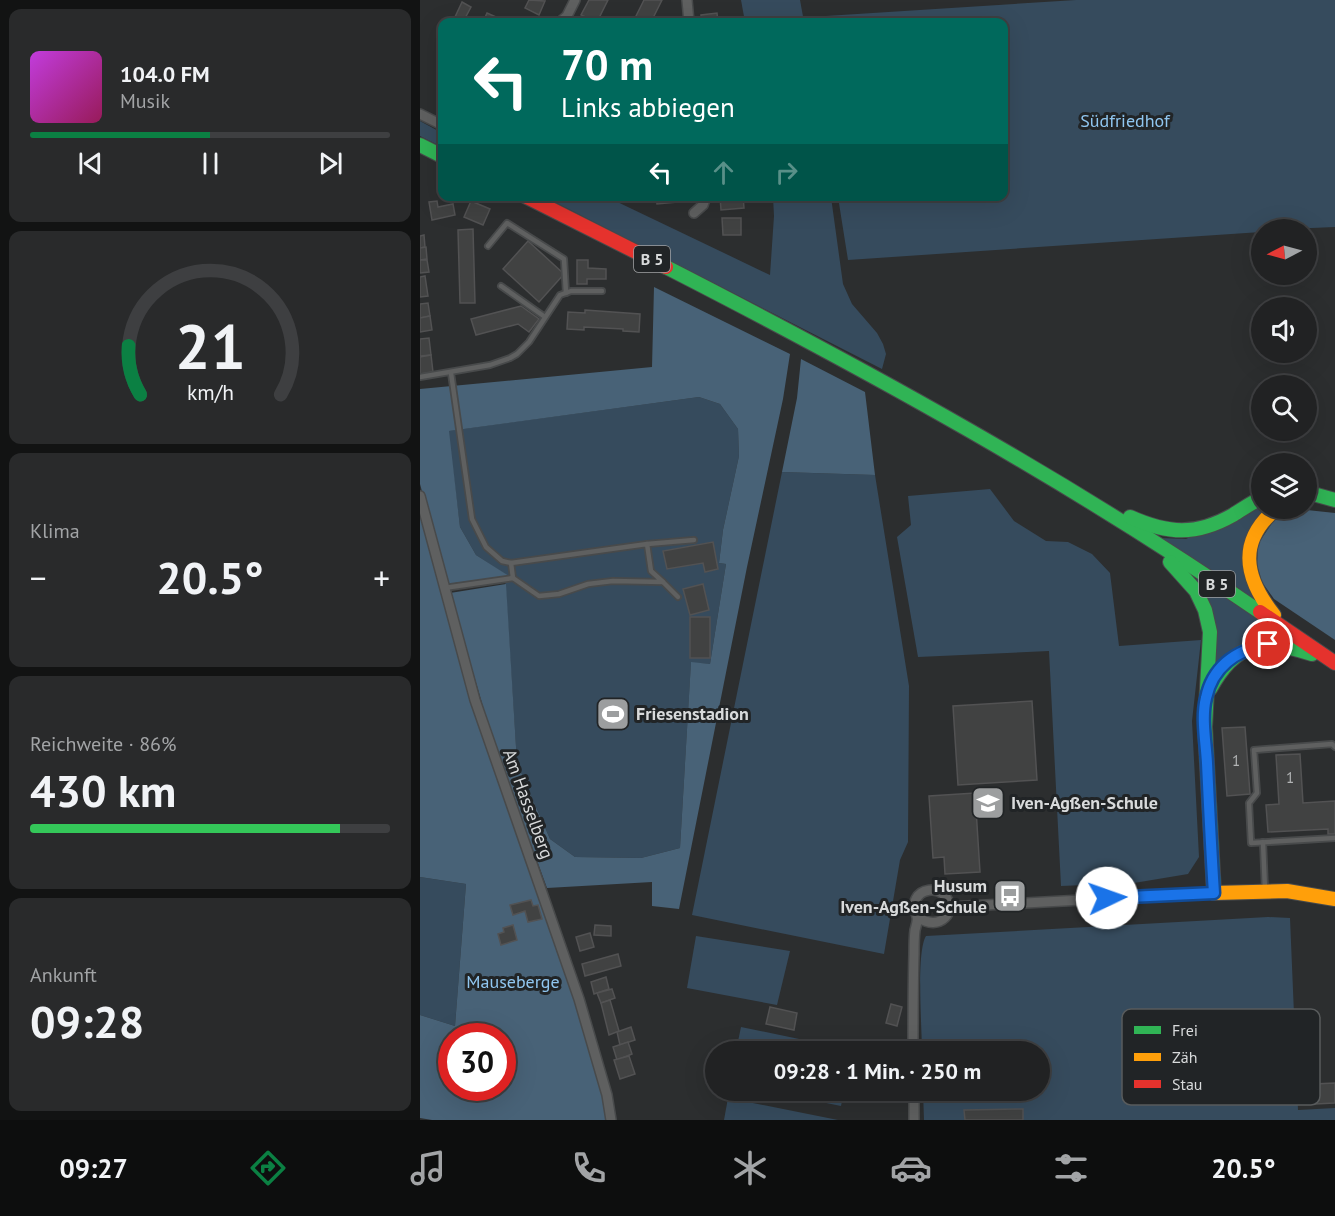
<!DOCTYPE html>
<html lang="de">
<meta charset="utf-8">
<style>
body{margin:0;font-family:"PT Sans",sans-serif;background:#292a2b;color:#f1f3f6;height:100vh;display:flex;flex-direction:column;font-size:22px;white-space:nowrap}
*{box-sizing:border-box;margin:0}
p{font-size:20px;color:#a2a4a6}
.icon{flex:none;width:33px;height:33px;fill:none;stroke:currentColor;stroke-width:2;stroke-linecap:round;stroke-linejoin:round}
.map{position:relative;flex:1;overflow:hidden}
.panel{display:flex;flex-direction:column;gap:9px;padding:9px;background:#121313;width:420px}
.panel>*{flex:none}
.guide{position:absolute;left:18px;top:18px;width:570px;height:183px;border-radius:12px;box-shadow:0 6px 24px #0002,0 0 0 2px #3e3f41;background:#00695c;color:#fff;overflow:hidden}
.needle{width:39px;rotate:264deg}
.buttons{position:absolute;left:831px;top:219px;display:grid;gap:12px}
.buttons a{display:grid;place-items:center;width:66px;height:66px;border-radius:50%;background:#212223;box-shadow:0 6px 24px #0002,0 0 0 2px #3e3f41;font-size:30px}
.speed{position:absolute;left:18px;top:1023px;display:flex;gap:12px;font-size:30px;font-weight:700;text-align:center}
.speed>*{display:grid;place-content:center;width:78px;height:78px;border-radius:50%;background:#212223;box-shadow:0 6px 24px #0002,0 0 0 2px #3e3f41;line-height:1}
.speed .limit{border:9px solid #d22;background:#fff;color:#111}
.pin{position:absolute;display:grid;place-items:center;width:51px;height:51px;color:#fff;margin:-26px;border:3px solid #fff;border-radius:50%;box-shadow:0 2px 6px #0007}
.me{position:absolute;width:66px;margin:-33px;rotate:87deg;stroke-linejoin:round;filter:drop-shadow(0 0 4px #0008)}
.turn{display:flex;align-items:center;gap:21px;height:126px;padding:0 24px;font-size:27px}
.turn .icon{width:78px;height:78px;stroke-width:2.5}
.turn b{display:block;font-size:42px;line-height:51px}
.lanes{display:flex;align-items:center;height:57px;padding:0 24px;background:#0003;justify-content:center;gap:30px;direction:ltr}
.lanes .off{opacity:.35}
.big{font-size:45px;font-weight:600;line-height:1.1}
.panel .widget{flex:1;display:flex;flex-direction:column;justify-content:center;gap:9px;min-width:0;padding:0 21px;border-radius:12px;background:#292a2b}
.panel .dial{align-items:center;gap:0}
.dial svg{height:156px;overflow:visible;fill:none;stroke:#3e3f41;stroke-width:7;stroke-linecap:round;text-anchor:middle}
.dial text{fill:#f1f3f6;stroke:none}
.song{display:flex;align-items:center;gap:18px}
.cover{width:72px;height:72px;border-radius:9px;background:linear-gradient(135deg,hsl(290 70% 55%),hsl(330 70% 35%))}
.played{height:6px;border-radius:3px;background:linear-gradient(90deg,#0b8043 50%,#3e3f41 50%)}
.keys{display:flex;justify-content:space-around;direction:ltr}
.heat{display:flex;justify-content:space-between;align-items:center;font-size:33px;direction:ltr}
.charge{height:9px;border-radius:4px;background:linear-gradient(90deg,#34c759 86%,#3e3f41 0)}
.trip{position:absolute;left:285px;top:1041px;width:345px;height:60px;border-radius:30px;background:#212223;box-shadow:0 6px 24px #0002,0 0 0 2px #3e3f41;font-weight:600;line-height:60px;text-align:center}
.dock{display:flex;height:96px;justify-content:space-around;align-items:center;background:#0d0e0e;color:#a2a4a6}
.dock .icon{width:42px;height:42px}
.dock .active{color:#0b8043}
.dock b{font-size:27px;color:#f1f3f6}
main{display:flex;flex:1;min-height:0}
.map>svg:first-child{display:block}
.green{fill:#364b5d}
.forest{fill:#486277;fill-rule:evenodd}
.building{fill:#414242;stroke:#525253;stroke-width:1.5}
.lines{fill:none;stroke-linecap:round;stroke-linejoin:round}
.lane-casing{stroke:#484a4b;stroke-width:8}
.street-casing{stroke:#484a4b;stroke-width:12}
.fast-casing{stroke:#484a4b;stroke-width:16}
.slow-casing{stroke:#484a4b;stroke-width:16}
.jam-casing{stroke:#484a4b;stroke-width:16}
.lane{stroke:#5f6060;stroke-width:4.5}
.street{stroke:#5f6060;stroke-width:9}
.fast{stroke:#30b455;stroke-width:14}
.slow{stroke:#ff9f0a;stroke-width:14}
.jam{stroke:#e5322d;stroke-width:14}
.route-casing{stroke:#114b97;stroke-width:15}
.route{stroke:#1a73e8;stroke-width:10}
.labels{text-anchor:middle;stroke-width:6;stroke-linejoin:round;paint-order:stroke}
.number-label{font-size:15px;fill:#b2b4b5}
.shield{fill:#212426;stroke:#a1a3a5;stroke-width:1.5}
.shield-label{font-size:16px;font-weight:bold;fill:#d8dadb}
.park-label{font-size:18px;fill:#90c6f0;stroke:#212426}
.poi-label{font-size:18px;font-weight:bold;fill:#d8dadb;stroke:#212426;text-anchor:start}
.street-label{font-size:18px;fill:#d8dadb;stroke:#212426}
.key{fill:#212426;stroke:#585b5c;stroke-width:1.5}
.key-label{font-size:16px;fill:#d8dadb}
</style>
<main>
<section class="panel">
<div class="widget">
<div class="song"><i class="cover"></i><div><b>104.0 FM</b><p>Musik</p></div></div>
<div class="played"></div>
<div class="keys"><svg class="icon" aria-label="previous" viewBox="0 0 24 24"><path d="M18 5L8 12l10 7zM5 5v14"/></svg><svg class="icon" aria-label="pause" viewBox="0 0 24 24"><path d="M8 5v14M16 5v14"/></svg><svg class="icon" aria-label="next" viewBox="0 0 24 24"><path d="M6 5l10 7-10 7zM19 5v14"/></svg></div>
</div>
<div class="widget dial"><svg viewBox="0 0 100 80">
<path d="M14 69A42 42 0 1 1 86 69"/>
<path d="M14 69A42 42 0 0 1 8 44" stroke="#0b8043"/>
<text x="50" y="56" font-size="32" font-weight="700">21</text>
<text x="50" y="72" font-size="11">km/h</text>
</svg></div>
<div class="widget"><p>Klima</p>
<div class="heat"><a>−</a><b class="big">20.5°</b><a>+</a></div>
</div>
<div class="widget"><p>Reichweite · 86%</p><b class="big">430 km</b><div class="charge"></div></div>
<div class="widget"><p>Ankunft</p><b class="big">09:28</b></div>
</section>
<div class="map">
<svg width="915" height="1120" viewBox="0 0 915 1120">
<rect width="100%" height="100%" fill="#2c2e2f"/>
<g class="green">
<path d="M 321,0 L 380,0 L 384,22 L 325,22 Z"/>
<path d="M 656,0 L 915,0 L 915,227 L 842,230 L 841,232 L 428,260 L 418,197 L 584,196 L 584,22 L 391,22 L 390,17 Z"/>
<path d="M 0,121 L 22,133 L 22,147 L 0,136 Z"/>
<path d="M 125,197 L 187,197 L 350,275 L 354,216 L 353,197 L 411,197 L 423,284 L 432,304 L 457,333 L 463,344 L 466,354 L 462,369 Z"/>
<path d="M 279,397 L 300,404 L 318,429 L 319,456 L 303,530 L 299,563 L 306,564 L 290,664 L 271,663 L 260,848 L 221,858 L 155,857 L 130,839 L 97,763 L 85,577 L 88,576 L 56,555 L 40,527 L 28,431 Z"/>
<path d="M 362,472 L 455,475 L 489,686 L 488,842 L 480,860 L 464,954 L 272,915 Z"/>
<path d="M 570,489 L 594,521 L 626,541 L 648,542 L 672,554 L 690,573 L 699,646 L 781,640 L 772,721 L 779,857 L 768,874 L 714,883 L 641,886 L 629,651 L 498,657 L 477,537 L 491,525 L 488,496 Z"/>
<path d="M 841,504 L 842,508 L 849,509 L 836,522 L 837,601 L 739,538 L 766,539 Z"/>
<path d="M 776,578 L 868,639 L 793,666 Z"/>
<path d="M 0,877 L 46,884 L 35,1026 L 0,1015 Z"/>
<path d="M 848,917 L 870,918 L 878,1110 L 915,1108 L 915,1120 L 504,1120 L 503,1091 L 620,1090 L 620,1052 L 502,1052 C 502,1029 496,952 506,936 Z"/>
<path d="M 276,936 L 370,951 L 357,1005 L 267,988 Z"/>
<path d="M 321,1027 L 432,1050 L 432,1051 L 316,1051 Z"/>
<path d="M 347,1091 L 424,1091 L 421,1106 Z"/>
<path d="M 308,1098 L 418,1120 L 304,1120 Z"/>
</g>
<g class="forest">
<path d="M 234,287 L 370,354 L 363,399 L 327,567 L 259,909 L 232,906 L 232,882 L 127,888 L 73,741 L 30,593 L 86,584 L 97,763 L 130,839 L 155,857 L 221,858 L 260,848 L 271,662 L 290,664 L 306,564 L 299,563 L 303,530 L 319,456 L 318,429 L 300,404 L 279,397 L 29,431 L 40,527 L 56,555 L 89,576 L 27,584 L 0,484 L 0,389 L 232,367 Z"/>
<path d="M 381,359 L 445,392 L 455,475 L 362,472 L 377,398 Z"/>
<path d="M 0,503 L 55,701 L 157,999 L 189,1120 L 12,1120 L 0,1118 L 0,1015 L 35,1026 L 46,884 L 0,877 ZM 32,1036 L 82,1036 L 82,1088 L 32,1088 Z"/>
<path d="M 887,510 L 915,513 L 915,640 L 854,599 L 842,582 L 837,565 L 838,544 L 854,520 Z"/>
</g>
<g class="building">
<path d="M 109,0 L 125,1 L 119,15 L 105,8 Z"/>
<path d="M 169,0 L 188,0 L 177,22 L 161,15 Z"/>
<path d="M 224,0 L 242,0 L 231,22 L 213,22 Z"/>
<path d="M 42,2 L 51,7 L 43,22 L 35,17 Z"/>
<path d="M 67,13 L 83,20 L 82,22 L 63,22 Z"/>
<path d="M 297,13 L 298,22 L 281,22 L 281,15 Z"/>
<path d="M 236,196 L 256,196 L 257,202 L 237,204 Z"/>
<path d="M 300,196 L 323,196 L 324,208 L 301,210 Z"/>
<path d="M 17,201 L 18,207 L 33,204 L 35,215 L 12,220 L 9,202 Z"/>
<path d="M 51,201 L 70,209 L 63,225 L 44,217 Z"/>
<path d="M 302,218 L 321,218 L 321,235 L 303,235 Z"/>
<path d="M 53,229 L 55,303 L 40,303 L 38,230 Z"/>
<path d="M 4,235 L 5,247 L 0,248 L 0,236 Z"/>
<path d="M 108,241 L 144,274 L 119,302 L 83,269 Z"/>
<path d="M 6,247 L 7,259 L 0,260 L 0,248 Z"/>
<path d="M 0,260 L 7,260 L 9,272 L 0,273 Z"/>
<path d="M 157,260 L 168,260 L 168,268 L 186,269 L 186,279 L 167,279 L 167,284 L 157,284 Z"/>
<path d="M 5,276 L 8,296 L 0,297 L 0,277 Z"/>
<path d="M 8,303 L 10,316 L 0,318 L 0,304 Z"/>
<path d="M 101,306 L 119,319 L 109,332 L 98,324 L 56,335 L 51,319 Z"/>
<path d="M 165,310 L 220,314 L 219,332 L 203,331 L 203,329 L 164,327 L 164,330 L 147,329 L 148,312 L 165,313 Z"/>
<path d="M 10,316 L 12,330 L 0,332 L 0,318 Z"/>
<path d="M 9,338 L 11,355 L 0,356 L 0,339 Z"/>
<path d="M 11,355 L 13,372 L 0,374 L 0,357 Z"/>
<path d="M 293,542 L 298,569 L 285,572 L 283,563 L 247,569 L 243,551 Z"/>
<path d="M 283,584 L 289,610 L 270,615 L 263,589 Z"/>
<rect x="270" y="617" width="20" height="41"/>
<path d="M 612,701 L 617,780 L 538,785 L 533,706 Z"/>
<path d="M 825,727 L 830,794 L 807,796 L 802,728 Z"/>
<path d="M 880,754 L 883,803 L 915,801 L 915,834 L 908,834 L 908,829 L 848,832 L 846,805 L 859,804 L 856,755 Z"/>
<path d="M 555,793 L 560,872 L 525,874 L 524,857 L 513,858 L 509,796 Z"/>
<path d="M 111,900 L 113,906 L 118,905 L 122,919 L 108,922 L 105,911 L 93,915 L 90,905 Z"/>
<path d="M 93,925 L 97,940 L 81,945 L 78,934 L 84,932 L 83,928 Z"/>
<path d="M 175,925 L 191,926 L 191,936 L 174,935 Z"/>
<path d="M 170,933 L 174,947 L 160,951 L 156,937 Z"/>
<path d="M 198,954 L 201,966 L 165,976 L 162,964 Z"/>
<path d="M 186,977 L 189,989 L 174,994 L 171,982 Z"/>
<path d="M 192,989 L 195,998 L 181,1003 L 177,993 Z"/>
<path d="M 190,1000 L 199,1031 L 189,1035 L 181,1003 Z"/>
<path d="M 471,1004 L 482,1007 L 477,1026 L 466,1023 Z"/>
<path d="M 350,1007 L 377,1013 L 374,1030 L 346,1024 Z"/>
<path d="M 211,1027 L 215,1040 L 200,1045 L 197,1032 Z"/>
<path d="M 208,1042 L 212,1054 L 197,1060 L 193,1047 Z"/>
<path d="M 209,1056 L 215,1074 L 200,1079 L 194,1060 Z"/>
<path d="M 915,1083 L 915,1103 L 895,1104 L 894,1084 Z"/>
<path d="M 603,1109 L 603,1120 L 545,1120 L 544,1110 Z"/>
</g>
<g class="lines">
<g class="lane-casing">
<g id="lane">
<path d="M 68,246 L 87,223 L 144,259 L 146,293"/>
<path d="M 81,286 L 125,317"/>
<path d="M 0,377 L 70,365 L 90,358 L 97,354 L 109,342 L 140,295 L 151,291 L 182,291"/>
<path d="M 227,544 L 274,540"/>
<path d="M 91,563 L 93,578"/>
<path d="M 243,582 L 258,597"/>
<path d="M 24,588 L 93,578 L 119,596 L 139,594 L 168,584 L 193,581 L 243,582 L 231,571 L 227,544 L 91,563 L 82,561 L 66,547 L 52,519 L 31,373"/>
<path d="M 915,747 L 912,744 L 834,750 L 837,793 L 829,803 L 831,843 L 915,838"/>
<path d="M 843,842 L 845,890"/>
</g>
</g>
<g class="street-casing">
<g id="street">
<path d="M 267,0 L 269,22"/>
<path d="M 140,22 L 147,16 L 155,0"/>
<path d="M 0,114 L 22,125"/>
<path d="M 274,213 L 283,205 L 286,196"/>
<path d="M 0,496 L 55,700 L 159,999 L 187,1095 L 191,1120"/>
<path d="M 529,907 L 794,893"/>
<path d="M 493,1052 C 493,1019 493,986 494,954 C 494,946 494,938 495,930 C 496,926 498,921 497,917 C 496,910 492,906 496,899 C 501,889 516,887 524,895 C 539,910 520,933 498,917"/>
<path d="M 494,1090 L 494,1120"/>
</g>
</g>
<g class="fast-casing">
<g id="fast">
<path d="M 0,145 L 22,156"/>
<path d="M 246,267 C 449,371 651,482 840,612"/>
<path d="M 886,492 L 915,500"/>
<path d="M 710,517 C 748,534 776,536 813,515 C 823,509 832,502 842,498"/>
<path d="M 750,562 L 776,591 L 785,610 L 790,632 L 785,727 L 794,893"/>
<path d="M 790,689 C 816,641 843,638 892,654"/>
</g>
</g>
<g class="slow-casing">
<g id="slow">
<path d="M 854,615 C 824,577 817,541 857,508"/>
<path d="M 794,893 L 867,891 L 915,899"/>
</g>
</g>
<g class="jam-casing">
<g id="jam">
<path d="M 105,196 L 246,267"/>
<path d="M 840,612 L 915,663"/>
</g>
</g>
<use href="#lane" class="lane"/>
<use href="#street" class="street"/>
<use href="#fast" class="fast"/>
<use href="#slow" class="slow"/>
<use href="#jam" class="jam"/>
</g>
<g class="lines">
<g class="route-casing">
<path id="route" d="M 687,898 L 794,893 C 791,849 789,806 787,763 C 786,743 781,718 786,698 C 793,665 817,650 848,644"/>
</g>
<use href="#route" class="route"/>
</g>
<defs>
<g id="stadium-square" transform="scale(1.725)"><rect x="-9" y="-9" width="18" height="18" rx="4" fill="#9c9e9f" stroke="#212426"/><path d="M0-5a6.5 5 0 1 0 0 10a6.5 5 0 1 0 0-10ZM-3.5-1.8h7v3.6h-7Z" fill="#fff"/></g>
<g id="school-square" transform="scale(1.725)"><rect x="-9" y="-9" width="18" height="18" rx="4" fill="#9c9e9f" stroke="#212426"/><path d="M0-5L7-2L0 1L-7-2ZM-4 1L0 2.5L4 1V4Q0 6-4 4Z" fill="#fff"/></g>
<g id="bus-square" transform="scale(1.725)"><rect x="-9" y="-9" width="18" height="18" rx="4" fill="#9c9e9f" stroke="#212426"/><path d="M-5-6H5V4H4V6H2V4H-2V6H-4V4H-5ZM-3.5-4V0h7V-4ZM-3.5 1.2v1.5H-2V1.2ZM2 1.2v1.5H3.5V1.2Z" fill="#fff"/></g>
</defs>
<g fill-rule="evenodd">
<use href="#stadium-square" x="193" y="714"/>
<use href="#school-square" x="568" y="803"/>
<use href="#bus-square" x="590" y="896"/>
</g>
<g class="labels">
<g class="number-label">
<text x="816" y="766">1</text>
<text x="870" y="783">1</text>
</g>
<g class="shield">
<rect x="214" y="246" width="36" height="26" rx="4.5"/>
<rect x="779" y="571" width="36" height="26" rx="4.5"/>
</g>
<g class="shield-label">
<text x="232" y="265">B 5</text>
<text x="797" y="590">B 5</text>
</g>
<g class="park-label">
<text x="705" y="127">Südfriedhof</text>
<text x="93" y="988">Mauseberge</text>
</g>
<g class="poi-label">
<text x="216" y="720">Friesenstadion</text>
<text x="591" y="809">Iven-Agßen-Schule</text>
<text x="567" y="892" text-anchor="end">Husum<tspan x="567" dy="21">Iven-Agßen-Schule</tspan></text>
</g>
<g class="street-label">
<text transform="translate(108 804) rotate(70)" y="6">Am Hasselberg</text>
</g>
</g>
<rect x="702" y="1009" width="198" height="96" rx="9" class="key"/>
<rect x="714" y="1026" width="27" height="8" fill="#30b455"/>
<rect x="714" y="1053" width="27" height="8" fill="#ff9f0a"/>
<rect x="714" y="1080" width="27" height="8" fill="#e5322d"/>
<g class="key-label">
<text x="752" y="1036">Frei</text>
<text x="752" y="1063">Zäh</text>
<text x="752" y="1090">Stau</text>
</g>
</svg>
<div class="buttons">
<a><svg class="needle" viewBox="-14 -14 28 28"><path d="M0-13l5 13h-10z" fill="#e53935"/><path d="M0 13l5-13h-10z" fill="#a2a4a6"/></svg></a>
<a><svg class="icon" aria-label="sound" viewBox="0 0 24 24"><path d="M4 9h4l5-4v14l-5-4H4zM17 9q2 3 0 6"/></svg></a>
<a><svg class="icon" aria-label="search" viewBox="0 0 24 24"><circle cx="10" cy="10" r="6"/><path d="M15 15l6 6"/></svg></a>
<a><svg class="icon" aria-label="layers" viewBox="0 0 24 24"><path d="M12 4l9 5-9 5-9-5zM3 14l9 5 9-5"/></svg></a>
</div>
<div class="speed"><div class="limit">30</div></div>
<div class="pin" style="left:848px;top:644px;background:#d93025"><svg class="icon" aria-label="arrive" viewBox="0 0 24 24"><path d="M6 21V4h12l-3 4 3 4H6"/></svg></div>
<svg class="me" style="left:687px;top:898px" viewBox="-20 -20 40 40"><circle r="19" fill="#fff"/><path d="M0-13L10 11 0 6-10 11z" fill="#1a73e8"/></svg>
<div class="trip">09:28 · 1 Min. · 250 m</div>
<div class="guide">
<div class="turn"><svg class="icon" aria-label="left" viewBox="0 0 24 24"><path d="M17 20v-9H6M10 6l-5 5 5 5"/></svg><div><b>70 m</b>Links abbiegen</div></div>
<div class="lanes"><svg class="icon" aria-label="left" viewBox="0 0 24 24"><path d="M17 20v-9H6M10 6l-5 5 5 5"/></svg><svg class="icon off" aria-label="ahead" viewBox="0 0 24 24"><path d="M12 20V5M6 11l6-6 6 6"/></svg><svg class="icon off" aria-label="right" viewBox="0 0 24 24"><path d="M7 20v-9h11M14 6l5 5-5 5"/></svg></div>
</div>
</div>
</main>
<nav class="dock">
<b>09:27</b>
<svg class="icon active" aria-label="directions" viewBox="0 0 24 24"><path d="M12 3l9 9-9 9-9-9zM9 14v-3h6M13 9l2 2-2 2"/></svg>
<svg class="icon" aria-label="music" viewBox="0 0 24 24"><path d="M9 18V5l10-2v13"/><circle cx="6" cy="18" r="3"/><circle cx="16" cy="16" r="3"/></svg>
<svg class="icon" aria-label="phone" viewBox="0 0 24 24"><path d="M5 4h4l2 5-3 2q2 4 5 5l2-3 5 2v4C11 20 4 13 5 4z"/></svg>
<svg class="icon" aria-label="climate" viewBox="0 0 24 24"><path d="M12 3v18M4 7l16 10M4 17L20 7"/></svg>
<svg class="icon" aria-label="car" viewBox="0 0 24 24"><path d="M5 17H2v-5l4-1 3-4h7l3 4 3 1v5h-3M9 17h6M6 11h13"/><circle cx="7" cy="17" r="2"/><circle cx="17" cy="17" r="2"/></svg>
<svg class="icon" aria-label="filters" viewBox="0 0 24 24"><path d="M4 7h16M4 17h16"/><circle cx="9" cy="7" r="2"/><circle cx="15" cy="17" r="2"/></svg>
<b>20.5°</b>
</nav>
